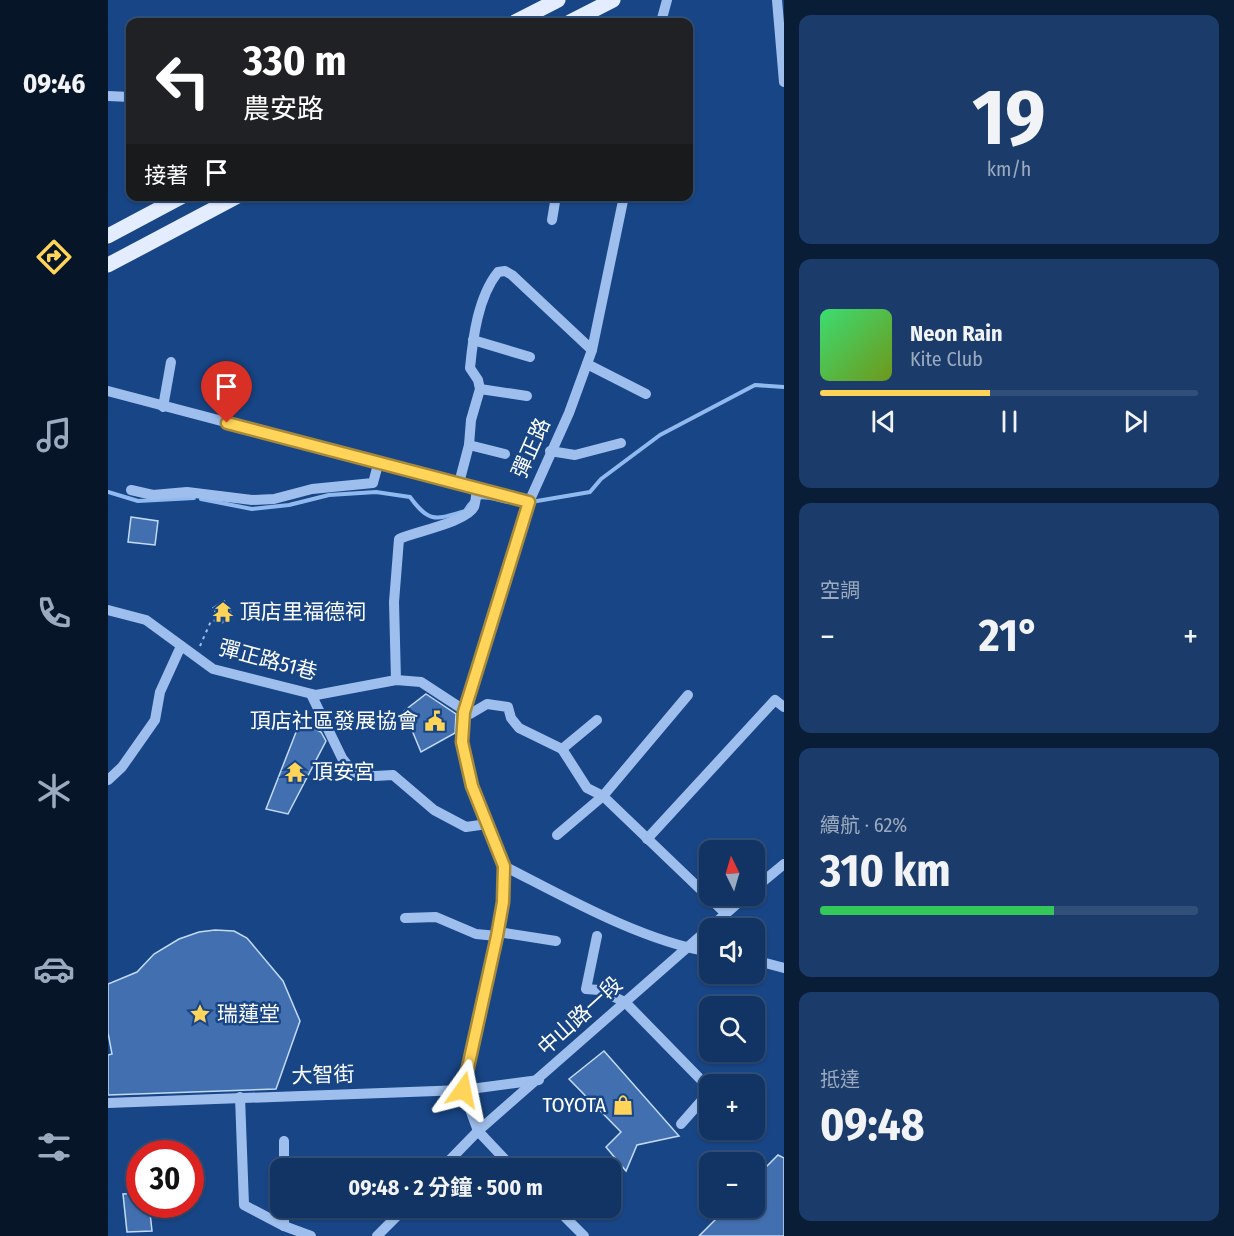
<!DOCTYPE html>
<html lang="zh-TW">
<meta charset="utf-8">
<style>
body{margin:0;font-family:"Fira Sans Condensed","Noto Sans TC",sans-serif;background:#1b3c6a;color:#f1f3f6;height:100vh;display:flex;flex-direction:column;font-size:22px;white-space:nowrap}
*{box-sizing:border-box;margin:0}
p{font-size:20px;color:#9caabf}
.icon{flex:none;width:33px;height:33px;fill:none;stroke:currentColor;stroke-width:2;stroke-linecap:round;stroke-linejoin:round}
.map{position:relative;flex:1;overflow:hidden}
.details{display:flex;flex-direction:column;gap:15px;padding:15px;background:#0a1d37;width:450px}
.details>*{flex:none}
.banner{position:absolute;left:18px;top:18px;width:567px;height:183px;border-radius:12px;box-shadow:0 2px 4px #0004,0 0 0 2px #314f78;background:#202124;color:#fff;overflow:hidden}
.needle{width:39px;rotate:355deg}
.controls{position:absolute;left:591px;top:840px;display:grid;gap:12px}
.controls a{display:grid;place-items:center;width:66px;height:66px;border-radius:12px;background:#123464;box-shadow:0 2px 4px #0004,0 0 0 2px #314f78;font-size:30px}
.speed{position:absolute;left:18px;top:1140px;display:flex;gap:12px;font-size:30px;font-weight:700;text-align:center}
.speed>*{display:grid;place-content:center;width:78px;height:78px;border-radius:50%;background:#123464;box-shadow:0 2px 4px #0004,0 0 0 2px #314f78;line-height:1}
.speed .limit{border:9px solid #d22;background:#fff;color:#111}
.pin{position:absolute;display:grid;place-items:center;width:51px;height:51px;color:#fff;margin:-62px -26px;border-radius:50% 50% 50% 0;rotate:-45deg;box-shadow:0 0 6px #0007}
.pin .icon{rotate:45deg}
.me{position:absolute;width:66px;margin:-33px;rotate:12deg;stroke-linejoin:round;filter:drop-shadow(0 0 4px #0008)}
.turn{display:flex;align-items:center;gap:21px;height:126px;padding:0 18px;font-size:27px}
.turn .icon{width:78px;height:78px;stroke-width:2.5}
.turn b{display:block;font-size:42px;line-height:51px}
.then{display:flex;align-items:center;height:57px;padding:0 18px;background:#0003;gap:12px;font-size:22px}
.big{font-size:45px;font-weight:700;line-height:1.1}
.details .card{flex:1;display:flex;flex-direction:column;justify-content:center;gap:9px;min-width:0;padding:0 21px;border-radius:12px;background:#1b3c6a}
.details .dial{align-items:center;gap:0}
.dial b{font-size:78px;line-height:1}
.song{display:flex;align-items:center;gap:18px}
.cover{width:72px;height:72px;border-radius:9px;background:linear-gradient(135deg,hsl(140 70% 55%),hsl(80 70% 35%))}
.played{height:6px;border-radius:3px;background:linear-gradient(90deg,#ffd459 45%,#314f78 45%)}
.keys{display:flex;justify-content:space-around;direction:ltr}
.heat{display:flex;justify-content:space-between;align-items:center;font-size:33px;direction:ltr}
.charge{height:9px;border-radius:4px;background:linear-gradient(90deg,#34c759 62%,#314f78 0)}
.trip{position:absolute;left:162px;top:1158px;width:351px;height:60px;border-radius:12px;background:#123464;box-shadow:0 2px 4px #0004,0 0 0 2px #314f78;font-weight:700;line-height:60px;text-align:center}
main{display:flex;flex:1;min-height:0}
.dock{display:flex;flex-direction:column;width:108px;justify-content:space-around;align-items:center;background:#071528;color:#9caabf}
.dock .icon{width:42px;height:42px}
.dock .active{color:#ffd459}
.dock b{font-size:27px;color:#f1f3f6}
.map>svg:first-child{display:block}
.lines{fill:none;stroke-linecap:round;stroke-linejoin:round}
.stream{stroke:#90baef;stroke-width:4}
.building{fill:#416faf;stroke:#c3daf9;stroke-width:1.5}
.path{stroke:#9ebfed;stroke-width:2;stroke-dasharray:3 4.5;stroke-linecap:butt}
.minor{stroke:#9ebfed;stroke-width:10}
.major{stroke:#e3edff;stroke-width:15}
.route-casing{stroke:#a68a3a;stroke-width:15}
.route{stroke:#ffd459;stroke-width:10}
.labels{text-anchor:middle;stroke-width:5;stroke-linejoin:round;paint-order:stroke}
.street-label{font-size:21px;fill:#fff;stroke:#184585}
.poi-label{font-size:21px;fill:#fff;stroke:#184585;text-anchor:start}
</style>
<main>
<nav class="dock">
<b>09:46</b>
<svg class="icon active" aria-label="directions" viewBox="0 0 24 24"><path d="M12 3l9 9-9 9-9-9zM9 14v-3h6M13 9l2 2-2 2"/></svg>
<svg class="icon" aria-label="music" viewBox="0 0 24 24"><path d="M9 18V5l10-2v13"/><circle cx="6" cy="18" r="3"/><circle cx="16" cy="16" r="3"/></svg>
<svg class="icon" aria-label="phone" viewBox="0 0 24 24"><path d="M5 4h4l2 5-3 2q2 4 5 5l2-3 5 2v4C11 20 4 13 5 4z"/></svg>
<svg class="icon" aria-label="climate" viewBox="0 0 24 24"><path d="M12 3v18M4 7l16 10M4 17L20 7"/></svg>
<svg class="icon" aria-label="car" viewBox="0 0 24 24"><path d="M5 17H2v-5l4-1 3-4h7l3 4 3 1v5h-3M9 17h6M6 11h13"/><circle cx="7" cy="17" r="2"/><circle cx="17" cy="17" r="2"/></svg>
<svg class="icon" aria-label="filters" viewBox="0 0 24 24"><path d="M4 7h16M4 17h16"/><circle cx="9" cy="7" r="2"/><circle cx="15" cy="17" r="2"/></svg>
</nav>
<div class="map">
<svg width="676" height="1236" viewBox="0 0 676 1236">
<rect width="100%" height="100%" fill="#184585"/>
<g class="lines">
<g class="stream">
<path d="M 0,492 L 30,501 L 86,498"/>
<path d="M 93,499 L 144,509 L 181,505 L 221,495 L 268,492 L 302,497 C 321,523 327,520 357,511 C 369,490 379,498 400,502"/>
<path d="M 423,502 L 482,492 L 493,479 L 552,435 L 647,385 L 676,387"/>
</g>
</g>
<g class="building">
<path d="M 23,517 L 50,521 L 47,545 L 20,542 Z"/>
<path d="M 116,601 L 125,616 L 114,623 L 105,608 Z"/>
<path d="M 318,694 L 348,714 L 347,733 L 313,752 L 296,711 Z"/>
<path d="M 192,722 L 213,732 L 218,741 L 180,814 L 158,809 Z"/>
<path d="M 107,930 L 126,931 L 139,938 L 175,981 L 192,1021 L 168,1089 L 0,1095 L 0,1055 L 4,1054 L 0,1033 L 0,984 L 29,972 L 46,954 L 71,939 L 91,932 Z"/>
<path d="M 496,1051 L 571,1136 L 529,1145 L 518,1171 L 498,1147 L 513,1132 L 461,1079 Z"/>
<path d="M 670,1155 L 676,1158 L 676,1236 L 591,1236 L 619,1208 L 646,1208 L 646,1179 Z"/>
<path d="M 32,1193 L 32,1204 L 41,1204 L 44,1231 L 19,1232 L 15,1194 Z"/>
</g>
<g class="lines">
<path class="path" d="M 92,646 L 103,621 L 112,620"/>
<g class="minor">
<path d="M 669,0 L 676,82"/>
<path d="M 82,22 L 82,21"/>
<path d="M 553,22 L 559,0"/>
<path d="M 0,96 L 22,97"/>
<path d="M 444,220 L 448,196"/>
<path d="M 365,340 L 422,357"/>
<path d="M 479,364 L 538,394"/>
<path d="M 372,389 L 419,396"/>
<path d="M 0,391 L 421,502"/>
<path d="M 55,407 L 63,362"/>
<path d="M 361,445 L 397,454"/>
<path d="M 442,451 L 467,455 L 513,443"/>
<path d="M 351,483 L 361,445 L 363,420 L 372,389 L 370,380 L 362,368 C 365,337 370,297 390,272 L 397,271 L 404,275 L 484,350"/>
<path d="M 23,490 L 45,495 L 79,492 L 144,500 L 166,499 L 204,489 L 265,483 L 271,461"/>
<path d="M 0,610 L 38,620 L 105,669 L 208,695 L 288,680 L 313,682 L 362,714 L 379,704 L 400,707 L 403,718 L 411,728 L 454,749 L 479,788 L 495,796 L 449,835"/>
<path d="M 288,680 L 286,602 L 291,539 C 306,532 359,522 366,507 C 368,501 368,494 369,488"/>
<path d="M 203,694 L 234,758 L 249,777 L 285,775 L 326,810 L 358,827 L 379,824"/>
<path d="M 580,695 L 495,796 L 617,913"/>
<path d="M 454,749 L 489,720"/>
<path d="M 0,780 L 14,767 L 47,720 L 52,692 L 73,646"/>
<path d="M 539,839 L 667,700 L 676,707"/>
<path d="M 396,866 C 457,897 534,941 602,952"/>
<path d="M 646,889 L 676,864"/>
<path d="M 297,918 L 328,917 L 368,934 L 389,936"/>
<path d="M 390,932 L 448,941"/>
<path d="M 489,936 L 478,989 L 491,990 L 517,1002 L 602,1089"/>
<path d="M 646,960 L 676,968"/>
<path d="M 132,1097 L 136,1205 L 176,1226"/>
<path d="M 0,1103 L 355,1090 L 431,1080"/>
<path d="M 573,1124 L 602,1091"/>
<path d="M 176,1168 L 176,1141"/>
<path d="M 334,1168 L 370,1131 L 638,896"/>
<path d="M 405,1168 L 370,1131 L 355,1090 L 389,936 L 395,902 L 396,866 L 364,786 L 354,742 L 356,712 L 421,502 L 461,413 L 484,350 L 516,196"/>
<path d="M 176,1208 L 176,1226 L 203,1236"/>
<path d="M 448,1208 L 476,1236"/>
<path d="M 269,1236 L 297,1208"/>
</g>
<g class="major">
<path d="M 407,22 L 450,0"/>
<path d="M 462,22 L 505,0"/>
<path d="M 0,236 L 75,196"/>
<path d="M 0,265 L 130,196"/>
</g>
</g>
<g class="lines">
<g class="route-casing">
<path id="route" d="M 119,423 L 421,502 L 356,712 L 354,742 L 364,786 L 396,866 L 395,902 L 389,936 L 355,1090"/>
</g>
<use href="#route" class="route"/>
</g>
<defs>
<g id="temple-bare" transform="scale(1.62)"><path d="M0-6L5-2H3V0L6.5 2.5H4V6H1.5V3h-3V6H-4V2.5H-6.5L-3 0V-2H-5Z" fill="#ffd459" stroke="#184585" stroke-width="2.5" paint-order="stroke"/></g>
<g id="civic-bare" transform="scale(1.62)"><path d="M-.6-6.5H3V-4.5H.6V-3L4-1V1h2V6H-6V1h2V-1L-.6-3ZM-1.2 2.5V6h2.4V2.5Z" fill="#ffd459" stroke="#184585" stroke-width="2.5" paint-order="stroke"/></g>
<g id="sight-bare" transform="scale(1.62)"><path d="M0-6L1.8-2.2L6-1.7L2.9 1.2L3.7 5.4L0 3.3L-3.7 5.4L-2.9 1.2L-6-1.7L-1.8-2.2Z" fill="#ffd459" stroke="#184585" stroke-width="2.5" paint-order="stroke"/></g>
<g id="shop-bare" transform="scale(1.62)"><path d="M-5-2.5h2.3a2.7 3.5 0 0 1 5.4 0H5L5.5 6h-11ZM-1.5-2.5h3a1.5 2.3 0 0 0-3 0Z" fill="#ffd459" stroke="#184585" stroke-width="2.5" paint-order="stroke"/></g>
</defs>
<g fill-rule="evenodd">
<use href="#temple-bare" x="115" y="612"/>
<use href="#civic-bare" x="327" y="721"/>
<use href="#temple-bare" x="187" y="772"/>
<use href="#sight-bare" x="92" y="1014"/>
<use href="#shop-bare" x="515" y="1105"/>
</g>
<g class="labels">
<g class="street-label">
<text transform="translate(423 448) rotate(-66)" y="7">彈正路</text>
<text transform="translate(160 660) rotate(15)" y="7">彈正路51巷</text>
<text transform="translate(472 1016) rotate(-42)" y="7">中山路一段</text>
<text transform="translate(215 1075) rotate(-2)" y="7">大智街</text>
</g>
<g class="poi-label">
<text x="132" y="619">頂店里福德祠</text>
<text x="310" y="728" text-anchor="end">頂店社區發展協會</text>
<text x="204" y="779">頂安宮</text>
<text x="109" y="1021">瑞蓮堂</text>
<text x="498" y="1112" text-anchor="end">TOYOTA</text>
</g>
</g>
</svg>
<div class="controls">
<a><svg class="needle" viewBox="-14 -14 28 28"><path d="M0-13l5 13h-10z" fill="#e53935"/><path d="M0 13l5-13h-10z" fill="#9caabf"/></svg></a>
<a><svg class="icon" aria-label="sound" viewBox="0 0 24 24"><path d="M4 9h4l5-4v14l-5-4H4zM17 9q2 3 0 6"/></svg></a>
<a><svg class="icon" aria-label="search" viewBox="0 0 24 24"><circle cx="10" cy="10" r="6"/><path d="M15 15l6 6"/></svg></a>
<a>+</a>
<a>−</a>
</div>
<div class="speed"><div class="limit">30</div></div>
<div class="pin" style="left:119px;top:423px;background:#d93025"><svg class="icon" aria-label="arrive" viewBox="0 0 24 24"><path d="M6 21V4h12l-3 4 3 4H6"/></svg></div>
<svg class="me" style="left:355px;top:1090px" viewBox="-20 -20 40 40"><path d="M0-17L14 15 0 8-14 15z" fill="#ffd459" stroke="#fff" stroke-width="4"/></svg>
<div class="trip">09:48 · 2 分鐘 · 500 m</div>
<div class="banner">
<div class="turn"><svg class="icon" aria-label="left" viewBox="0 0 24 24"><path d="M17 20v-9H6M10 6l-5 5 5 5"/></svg><div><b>330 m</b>農安路</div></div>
<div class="then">接著<svg class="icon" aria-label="arrive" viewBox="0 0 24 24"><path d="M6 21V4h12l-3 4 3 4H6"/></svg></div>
</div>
</div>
<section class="details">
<div class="card dial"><b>19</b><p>km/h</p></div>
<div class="card">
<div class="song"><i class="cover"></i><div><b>Neon Rain</b><p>Kite Club</p></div></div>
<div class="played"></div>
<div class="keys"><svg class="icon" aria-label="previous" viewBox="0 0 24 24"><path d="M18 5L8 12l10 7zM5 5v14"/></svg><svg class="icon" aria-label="pause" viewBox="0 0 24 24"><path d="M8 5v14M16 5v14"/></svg><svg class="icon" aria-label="next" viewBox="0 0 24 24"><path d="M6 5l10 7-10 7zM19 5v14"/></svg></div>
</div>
<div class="card"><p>空調</p>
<div class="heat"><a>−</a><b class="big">21°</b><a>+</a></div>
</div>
<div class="card"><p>續航 · 62%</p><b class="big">310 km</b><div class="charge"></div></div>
<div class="card"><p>抵達</p><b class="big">09:48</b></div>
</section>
</main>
